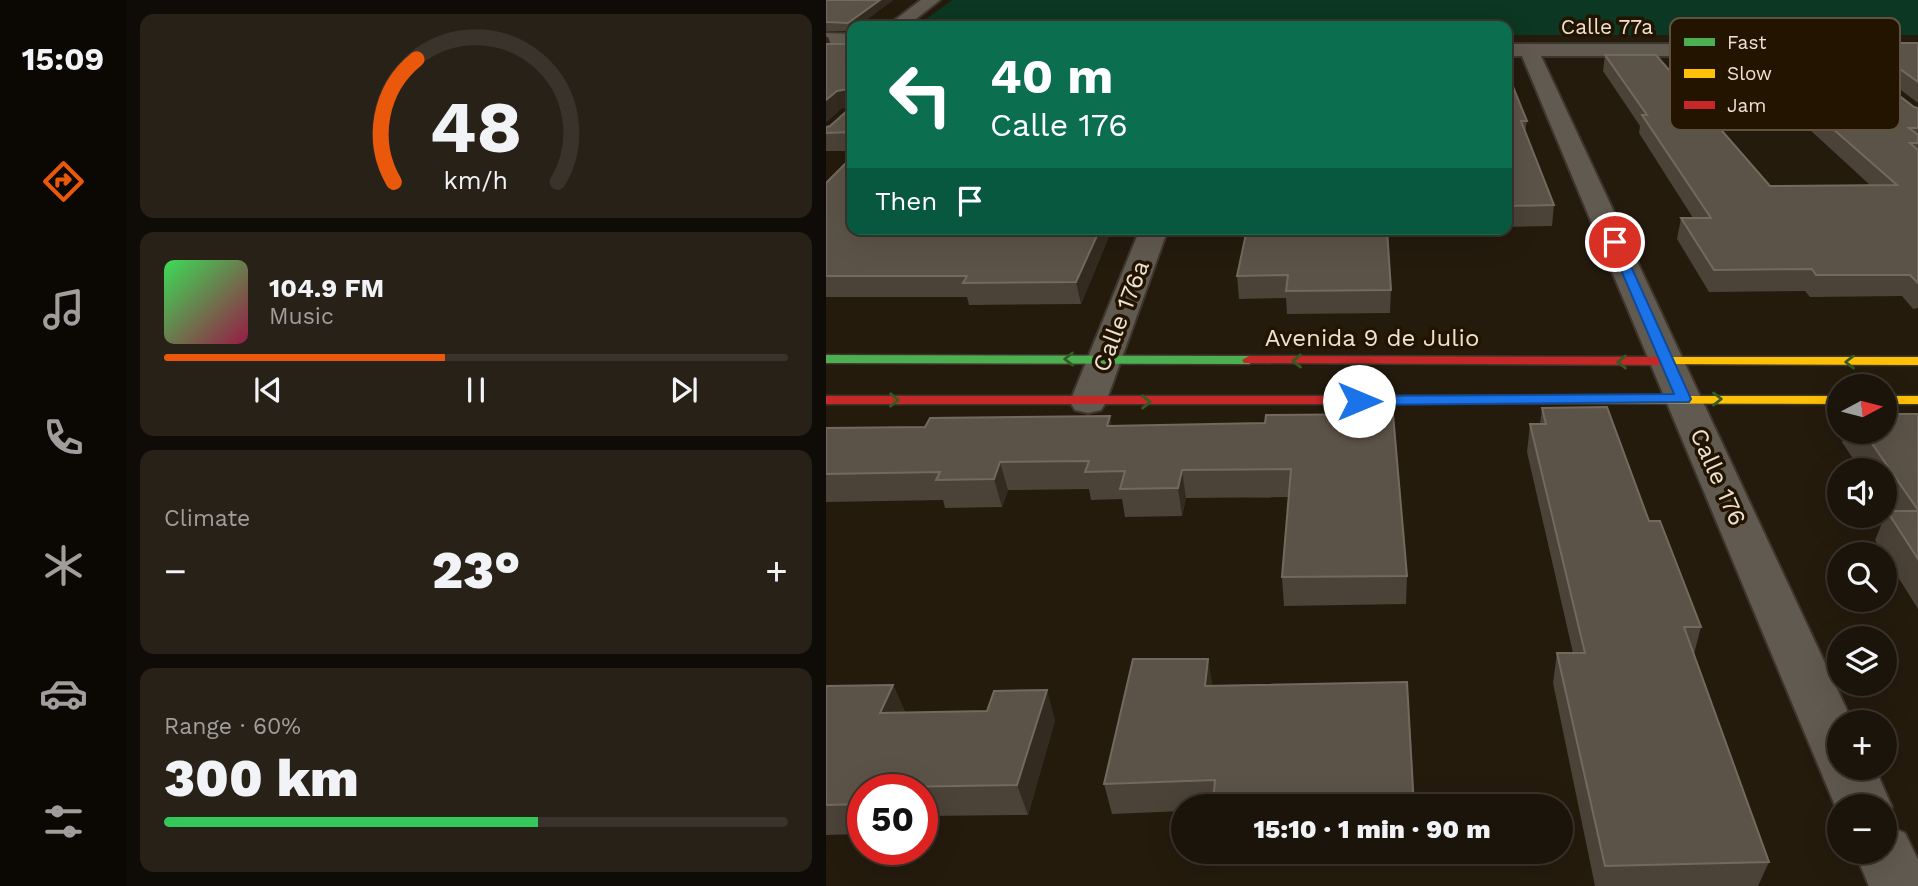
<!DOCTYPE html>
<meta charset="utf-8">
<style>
body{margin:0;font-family:"Work Sans",sans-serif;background:#282118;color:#f1f3f6;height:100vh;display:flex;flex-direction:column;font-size:26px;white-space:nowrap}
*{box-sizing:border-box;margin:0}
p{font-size:23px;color:#a09e9c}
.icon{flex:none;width:38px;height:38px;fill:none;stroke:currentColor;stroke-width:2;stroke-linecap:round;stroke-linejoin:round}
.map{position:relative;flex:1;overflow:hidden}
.panel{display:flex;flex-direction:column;gap:14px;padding:14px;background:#0f0b06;width:700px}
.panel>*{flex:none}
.banner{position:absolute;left:21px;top:21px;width:665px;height:214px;border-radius:14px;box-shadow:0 7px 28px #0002,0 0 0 2px #39332b;background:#0b6e4f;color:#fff;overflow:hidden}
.needle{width:46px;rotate:83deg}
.tools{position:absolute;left:1001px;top:374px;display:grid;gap:14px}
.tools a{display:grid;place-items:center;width:70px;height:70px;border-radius:50%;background:#1b140a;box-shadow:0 7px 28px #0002,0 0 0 2px #39332b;font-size:35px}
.speed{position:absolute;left:21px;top:774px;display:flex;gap:14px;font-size:35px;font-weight:700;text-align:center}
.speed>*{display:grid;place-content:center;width:91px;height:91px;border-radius:50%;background:#1b140a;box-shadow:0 7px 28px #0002,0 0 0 2px #39332b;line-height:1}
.speed .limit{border:10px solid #d22;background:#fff;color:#111}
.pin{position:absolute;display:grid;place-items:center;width:60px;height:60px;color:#fff;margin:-30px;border:4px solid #fff;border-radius:50%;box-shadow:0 2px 7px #0007}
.me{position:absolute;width:77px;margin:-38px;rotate:90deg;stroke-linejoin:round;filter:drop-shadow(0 0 5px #0008)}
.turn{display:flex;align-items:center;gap:24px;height:147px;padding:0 28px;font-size:32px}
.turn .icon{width:91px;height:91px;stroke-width:2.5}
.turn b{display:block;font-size:49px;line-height:60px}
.then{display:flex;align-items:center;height:66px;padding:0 28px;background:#0003;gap:14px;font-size:26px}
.big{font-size:52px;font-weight:800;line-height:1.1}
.panel .card{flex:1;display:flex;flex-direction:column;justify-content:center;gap:10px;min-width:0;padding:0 24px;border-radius:14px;background:#282118}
.panel .dial{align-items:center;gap:0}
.dial svg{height:182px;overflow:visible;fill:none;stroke:#39332b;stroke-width:7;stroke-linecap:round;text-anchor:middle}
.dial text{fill:#f1f3f6;stroke:none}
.song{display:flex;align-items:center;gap:21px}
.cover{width:84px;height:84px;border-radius:10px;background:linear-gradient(135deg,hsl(130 70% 55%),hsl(340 70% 35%))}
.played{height:7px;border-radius:4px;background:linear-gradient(90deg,#ea580c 45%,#39332b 45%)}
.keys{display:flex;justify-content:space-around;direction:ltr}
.heat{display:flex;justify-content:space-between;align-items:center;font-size:38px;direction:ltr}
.charge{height:10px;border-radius:5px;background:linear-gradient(90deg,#34c759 60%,#39332b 0)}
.trip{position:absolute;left:345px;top:794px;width:402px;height:70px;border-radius:35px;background:#1b140a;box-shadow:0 7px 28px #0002,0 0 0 2px #39332b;font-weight:800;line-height:70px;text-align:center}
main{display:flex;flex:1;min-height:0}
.dock{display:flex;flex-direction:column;width:126px;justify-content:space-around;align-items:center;background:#0b0804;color:#a09e9c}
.dock .icon{width:49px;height:49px}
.dock .active{color:#ea580c}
.dock b{font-size:32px;color:#f1f3f6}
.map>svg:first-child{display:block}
.green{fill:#0c3722}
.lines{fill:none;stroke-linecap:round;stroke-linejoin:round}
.street-casing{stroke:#3e362d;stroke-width:4}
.fast-casing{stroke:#3e362d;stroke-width:3}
.slow-casing{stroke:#3e362d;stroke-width:3}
.jam-casing{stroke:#3e362d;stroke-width:3}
.street{fill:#615a50;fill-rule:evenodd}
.fast{fill:#4caf50;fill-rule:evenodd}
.slow{fill:#ffc107;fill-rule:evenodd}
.jam{fill:#c62828;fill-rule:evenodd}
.wall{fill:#4b4238}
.shaded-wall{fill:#342b20}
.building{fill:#5c5348;stroke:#73695e;stroke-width:2}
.oneway{stroke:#355a24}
.route{fill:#1a73e8;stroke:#114b97;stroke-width:2}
.labels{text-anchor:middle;stroke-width:7;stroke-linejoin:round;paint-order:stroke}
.far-street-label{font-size:21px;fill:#ece1d2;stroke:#231400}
.street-label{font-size:24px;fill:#ece1d2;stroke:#231400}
.key{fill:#231400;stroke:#5f523f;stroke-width:2}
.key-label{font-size:19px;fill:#ece1d2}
</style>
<main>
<nav class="dock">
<b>15:09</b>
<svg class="icon active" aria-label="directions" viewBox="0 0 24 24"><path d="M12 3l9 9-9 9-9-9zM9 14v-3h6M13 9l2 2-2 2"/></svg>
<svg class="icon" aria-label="music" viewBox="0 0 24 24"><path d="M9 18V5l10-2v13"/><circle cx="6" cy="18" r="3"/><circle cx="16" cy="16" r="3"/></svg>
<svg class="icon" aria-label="phone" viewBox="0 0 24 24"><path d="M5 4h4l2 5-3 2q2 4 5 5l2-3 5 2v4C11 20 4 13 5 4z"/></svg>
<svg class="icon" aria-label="climate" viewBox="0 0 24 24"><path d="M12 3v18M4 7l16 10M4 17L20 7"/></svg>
<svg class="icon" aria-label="car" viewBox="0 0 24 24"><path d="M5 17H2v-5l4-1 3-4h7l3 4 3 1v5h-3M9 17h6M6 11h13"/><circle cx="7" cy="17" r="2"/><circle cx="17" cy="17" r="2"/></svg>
<svg class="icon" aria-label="filters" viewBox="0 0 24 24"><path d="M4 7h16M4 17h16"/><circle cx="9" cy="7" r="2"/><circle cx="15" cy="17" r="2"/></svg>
</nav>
<section class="panel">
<div class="card dial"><svg viewBox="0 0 100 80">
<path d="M14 69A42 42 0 1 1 86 69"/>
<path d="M14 69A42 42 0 0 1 24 15" stroke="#ea580c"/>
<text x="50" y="56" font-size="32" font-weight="700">48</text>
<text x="50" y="72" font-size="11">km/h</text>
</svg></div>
<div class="card">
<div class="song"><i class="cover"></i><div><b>104.9 FM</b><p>Music</p></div></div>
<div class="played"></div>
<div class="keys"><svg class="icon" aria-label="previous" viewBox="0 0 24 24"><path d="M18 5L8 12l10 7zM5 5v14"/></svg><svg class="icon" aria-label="pause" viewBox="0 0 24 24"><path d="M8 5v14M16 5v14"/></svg><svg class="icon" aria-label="next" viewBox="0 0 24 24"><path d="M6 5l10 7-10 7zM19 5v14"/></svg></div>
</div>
<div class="card"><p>Climate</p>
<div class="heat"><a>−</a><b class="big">23°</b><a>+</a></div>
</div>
<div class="card"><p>Range · 60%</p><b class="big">300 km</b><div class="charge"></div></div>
</section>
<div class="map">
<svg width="1092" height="886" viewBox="0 0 1092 886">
<rect width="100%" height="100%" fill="#241b0d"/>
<path class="green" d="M 126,0 L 1092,0 L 1092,35 L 681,35 L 681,26 L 91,26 Z"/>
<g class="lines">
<g class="street-casing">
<g id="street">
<path d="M 95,0 L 114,0 L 81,26 L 61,26 Z"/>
<path d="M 0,33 L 26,34 L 26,44 L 0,43 Z"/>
<path d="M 681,44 L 1092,44 L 1092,56 L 715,56 L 1027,723 L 1013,723 L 1013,768 L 1049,768 L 1066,807 L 1059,824 L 1059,807 L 1013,807 L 1013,815 L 696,56 L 681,56 Z"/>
<path d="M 314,229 L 342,229 L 280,402 L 275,410 L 262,413 L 249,410 L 244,402 Z"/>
<path d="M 1059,825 L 1079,833 L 1092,860 L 1092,886 L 1043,886 L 1029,852 L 1059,852 Z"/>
</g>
</g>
<g class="fast-casing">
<path id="fast" d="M 0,355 L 423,356 L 430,360 L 423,364 L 0,363 Z"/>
</g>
<g class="slow-casing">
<g id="slow">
<path d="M 837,357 L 1092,357 L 1092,365 L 832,364 L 830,361 L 832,358 Z"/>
<path d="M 568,396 L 1013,396 L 1013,404 L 563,403 L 561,400 L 563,397 Z"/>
<rect x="1059" y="396" width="33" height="8"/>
</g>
</g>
<g class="jam-casing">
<g id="jam">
<path d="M 423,356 L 837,357 L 844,361 L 837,365 L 418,363 L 416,360 Z"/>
<path d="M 0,396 L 568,396 L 575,400 L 568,404 L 0,404 Z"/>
</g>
</g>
<use href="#street" class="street"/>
<use href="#fast" class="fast"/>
<use href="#slow" class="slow"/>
<use href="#jam" class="jam"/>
</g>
<g class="wall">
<path d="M 0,0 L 67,0 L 25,31 L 0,31 Z"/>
<path d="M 0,36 L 2,37 L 5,44 L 26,44 L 26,151 L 0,151 L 0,127 L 4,126 L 22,110 L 22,107 L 16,108 L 0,122 Z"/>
<path d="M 941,43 L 1092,108 L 1092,308 L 1087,309 L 1076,296 L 984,297 L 979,291 L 883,292 L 851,239 L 855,218 L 867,218 L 813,133 L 814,126 L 777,71 L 779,55 L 944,186 L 1044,185 L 946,95 L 950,79 L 960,79 L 938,59 Z"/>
<path d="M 1038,43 L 1092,43 L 1092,103 L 1034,59 Z"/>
<path d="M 681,72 L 701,121 L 699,132 L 728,205 L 726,226 L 681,227 Z"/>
<path d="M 0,183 L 26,229 L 286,229 L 255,304 L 143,305 L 141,297 L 0,297 Z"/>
<path d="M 421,229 L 565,290 L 564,313 L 461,314 L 460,298 L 413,299 L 411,276 Z"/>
<path d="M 716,408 L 823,521 L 875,627 L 868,654 L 943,862 L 932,886 L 769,886 L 727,683 L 731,653 L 747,653 L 701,452 L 704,424 L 714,424 Z"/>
<path d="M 1092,414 L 1092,609 L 1049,540 L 1061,511 L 1062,511 L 1059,506 L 1059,471 L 1035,471 L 1016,442 L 1019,432 L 1059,432 Z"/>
<path d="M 284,416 L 285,426 L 439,423 L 581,576 L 580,604 L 458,606 L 456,577 L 463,497 L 360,498 L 356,516 L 299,517 L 296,499 L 265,500 L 263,489 L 182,490 L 176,507 L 119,508 L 117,500 L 0,502 L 0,428 L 99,427 Z"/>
<path d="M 382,659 L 386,686 L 588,807 L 357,807 L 357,811 L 286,814 L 278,784 Z"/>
<path d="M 67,685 L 79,712 L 229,720 L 202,815 L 96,816 L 96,789 L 37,789 L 37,834 L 0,835 L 0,686 Z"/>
<path d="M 516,852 L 588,852 L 588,859 L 517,860 Z"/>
</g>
<g class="shaded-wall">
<path d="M 54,0 L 67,0 L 32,26 L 26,26 L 26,30 L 25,31 L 22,23 Z"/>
<path d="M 2,37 L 5,46 L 0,50 L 0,38 Z"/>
<path d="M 22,89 L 26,106 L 16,108 L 0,122 L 0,100 L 11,91 Z"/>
<path d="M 274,229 L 286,229 L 255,304 L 250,282 Z"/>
<path d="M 284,416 L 289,443 L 281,426 Z"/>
<path d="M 174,462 L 182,490 L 176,507 L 168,479 Z"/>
<path d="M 356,470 L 360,498 L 356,516 L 352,488 Z"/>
<path d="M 382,659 L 387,688 L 379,686 Z"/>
<path d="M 67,685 L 80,715 L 54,713 Z"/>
<path d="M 221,690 L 229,720 L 202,815 L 191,785 Z"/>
</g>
<g class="building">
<path d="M 0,0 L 54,0 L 22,23 L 0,22 Z"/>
<path d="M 941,43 L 1005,43 L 1088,107 L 1092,108 L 1092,128 L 1083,128 L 1092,135 L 1092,143 L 1084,143 L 1092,150 L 1092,283 L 1084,275 L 990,275 L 986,269 L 888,270 L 855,218 L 885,218 L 816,115 L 821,115 L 779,55 L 830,55 L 944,186 L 1071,185 L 950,79 L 983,79 Z"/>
<path d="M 1038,43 L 1092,43 L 1092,82 Z"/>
<path d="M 0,44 L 26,44 L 26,132 L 0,133 L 0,127 L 4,126 L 22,110 L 22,89 L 11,91 L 0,100 Z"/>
<path d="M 681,72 L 701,121 L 695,121 L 728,205 L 681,206 Z"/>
<path d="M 26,157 L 26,229 L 274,229 L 250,282 L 137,283 L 141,276 L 0,276 L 0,183 Z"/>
<path d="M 421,229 L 561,229 L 565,290 L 460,291 L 462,275 L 411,276 Z"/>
<path d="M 781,407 L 823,521 L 834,521 L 875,627 L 858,627 L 943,862 L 779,866 L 731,653 L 759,653 L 704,424 L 720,424 L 716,408 Z"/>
<path d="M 567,414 L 581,576 L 456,577 L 465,469 L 356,470 L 352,488 L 294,489 L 299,471 L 259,472 L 263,461 L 174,462 L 168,479 L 110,480 L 114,472 L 0,474 L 0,428 L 99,427 L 104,418 L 284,416 L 281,426 L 439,423 L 440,415 Z"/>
<path d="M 1059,414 L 1092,414 L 1092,510 L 1038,432 L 1059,432 Z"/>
<path d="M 1061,511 L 1092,511 L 1092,559 Z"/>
<path d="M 307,659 L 382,659 L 379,686 L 581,682 L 588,807 L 516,807 L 516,799 L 387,801 L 389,780 L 278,784 Z"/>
<path d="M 67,685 L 54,713 L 161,711 L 168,691 L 221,690 L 191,785 L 70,787 L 69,789 L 37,789 L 37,804 L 0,805 L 0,686 Z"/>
</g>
<defs><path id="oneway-chevron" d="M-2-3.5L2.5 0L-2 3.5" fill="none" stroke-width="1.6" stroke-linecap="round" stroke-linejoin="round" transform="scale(1.75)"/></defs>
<g class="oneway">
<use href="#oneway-chevron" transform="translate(243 359) rotate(180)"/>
<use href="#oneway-chevron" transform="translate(471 361) rotate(-180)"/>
<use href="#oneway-chevron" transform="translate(796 362) rotate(-180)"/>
<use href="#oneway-chevron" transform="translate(1024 362) rotate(180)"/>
<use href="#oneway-chevron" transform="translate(891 399)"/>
<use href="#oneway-chevron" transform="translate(68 400) rotate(1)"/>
<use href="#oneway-chevron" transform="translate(320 402)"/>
</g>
<path class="route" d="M 784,240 L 794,242 L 865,399 L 863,402 L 533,405 L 525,401 L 533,396 L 848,394 L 783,242 Z"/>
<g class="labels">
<g class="far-street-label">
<text x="781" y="34">Calle 77a</text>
</g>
<g class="street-label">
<text transform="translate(295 316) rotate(-69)" y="8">Calle 176a</text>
<text x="546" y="346">Avenida 9 de Julio</text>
<text transform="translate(892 477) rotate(66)" y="8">Calle 176</text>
</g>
</g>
<rect x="844" y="18" width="230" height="112" rx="10" class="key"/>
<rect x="858" y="38" width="31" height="8" fill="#4caf50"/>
<rect x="858" y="69" width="31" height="9" fill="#ffc107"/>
<rect x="858" y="101" width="31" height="8" fill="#c62828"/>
<g class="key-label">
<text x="901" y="49">Fast</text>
<text x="901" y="80">Slow</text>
<text x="901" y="112">Jam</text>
</g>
</svg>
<div class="tools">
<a><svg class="needle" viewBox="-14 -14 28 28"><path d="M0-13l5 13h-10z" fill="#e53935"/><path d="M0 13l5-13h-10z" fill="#a09e9c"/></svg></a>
<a><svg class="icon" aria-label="sound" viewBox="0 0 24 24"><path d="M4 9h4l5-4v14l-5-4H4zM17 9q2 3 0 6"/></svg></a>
<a><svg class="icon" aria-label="search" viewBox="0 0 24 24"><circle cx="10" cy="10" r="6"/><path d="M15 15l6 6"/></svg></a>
<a><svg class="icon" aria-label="layers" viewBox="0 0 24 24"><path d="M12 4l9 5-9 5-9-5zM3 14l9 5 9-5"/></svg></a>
<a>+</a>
<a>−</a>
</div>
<div class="speed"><div class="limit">50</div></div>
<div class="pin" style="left:789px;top:242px;background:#d93025"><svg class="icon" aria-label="arrive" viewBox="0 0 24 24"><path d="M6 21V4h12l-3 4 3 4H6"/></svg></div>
<svg class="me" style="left:533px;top:401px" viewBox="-20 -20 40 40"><circle r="19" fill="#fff"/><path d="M0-13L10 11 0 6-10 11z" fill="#1a73e8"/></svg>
<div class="trip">15:10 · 1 min · 90 m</div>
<div class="banner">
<div class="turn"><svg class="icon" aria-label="left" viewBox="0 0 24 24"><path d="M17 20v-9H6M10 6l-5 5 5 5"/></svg><div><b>40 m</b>Calle 176</div></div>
<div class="then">Then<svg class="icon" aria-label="arrive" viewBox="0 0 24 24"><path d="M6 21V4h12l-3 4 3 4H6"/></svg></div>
</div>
</div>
</main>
